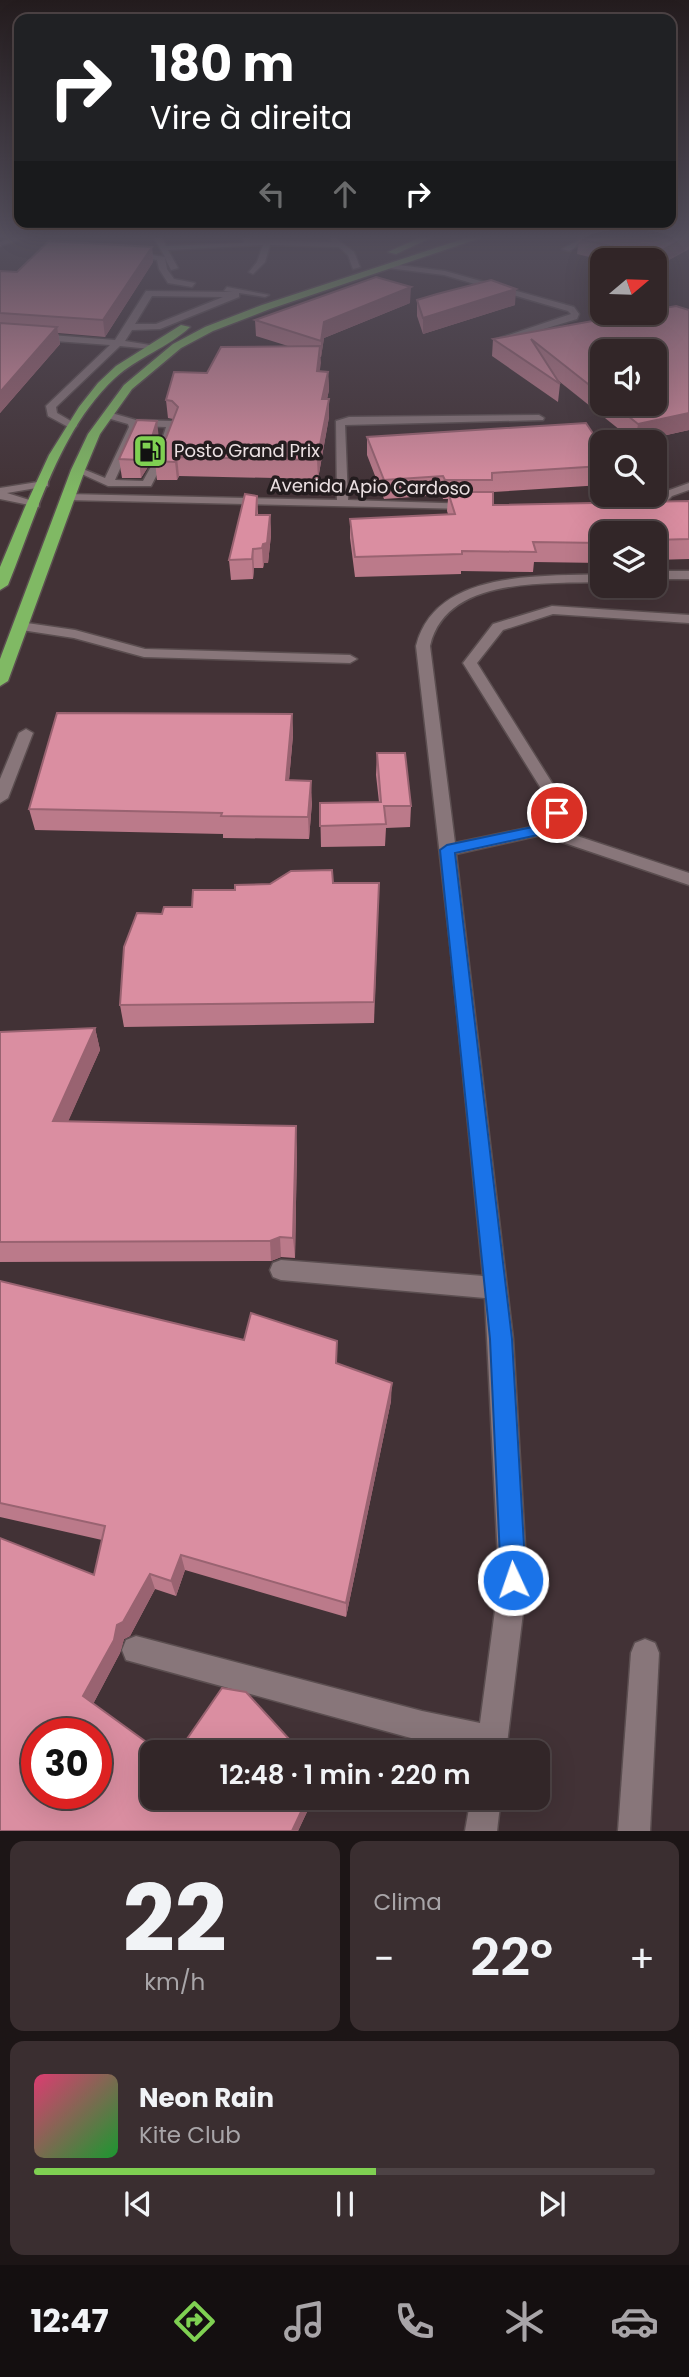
<!DOCTYPE html>
<html lang="pt">
<meta charset="utf-8">
<style>
body{margin:0;font-family:Poppins,sans-serif;background:#3a2e30;color:#f1f3f6;height:100vh;display:flex;flex-direction:column;font-size:26px;white-space:nowrap}
*{box-sizing:border-box;margin:0}
p{font-size:23px;color:#a8a5a8}
.icon{flex:none;width:38px;height:38px;fill:none;stroke:currentColor;stroke-width:2;stroke-linecap:round;stroke-linejoin:round}
.map{position:relative;height:1831px;overflow:hidden}
.drawer{display:flex;flex-direction:column;gap:10px;padding:10px;background:#1c1516;flex:1}
.drawer>*{flex:none}
.banner{position:absolute;left:14px;top:14px;width:662px;height:214px;border-radius:14px;box-shadow:0 7px 28px #0002,0 0 0 2px #4d4345;background:#202124;color:#fff;overflow:hidden}
.needle{width:46px;rotate:71deg}
.controls{position:absolute;left:590px;top:248px;display:grid;gap:14px}
.controls a{display:grid;place-items:center;width:77px;height:77px;border-radius:14px;background:#322628;box-shadow:0 7px 28px #0002,0 0 0 2px #4d4345;font-size:35px}
.speed{position:absolute;left:21px;top:1718px;display:flex;gap:14px;font-size:35px;font-weight:700;text-align:center}
.speed>*{display:grid;place-content:center;width:91px;height:91px;border-radius:50%;background:#322628;box-shadow:0 7px 28px #0002,0 0 0 2px #4d4345;line-height:1}
.speed .limit{border:10px solid #d22;background:#fff;color:#111}
.pin{position:absolute;display:grid;place-items:center;width:60px;height:60px;color:#fff;margin:-30px;border:4px solid #fff;border-radius:50%;box-shadow:0 2px 7px #0007}
.me{position:absolute;width:77px;margin:-38px;rotate:357deg;stroke-linejoin:round;filter:drop-shadow(0 0 5px #0008)}
.turn{display:flex;align-items:center;gap:24px;height:147px;padding:0 21px;font-size:32px}
.turn .icon{width:91px;height:91px;stroke-width:2.5}
.turn b{display:block;font-size:49px;line-height:60px}
.lanes{display:flex;align-items:center;height:66px;padding:0 21px;background:#0003;justify-content:center;gap:35px;direction:ltr}
.lanes .off{opacity:.35}
.big{font-size:52px;font-weight:600;line-height:1.1}
.drawer .tile{flex:1;display:flex;flex-direction:column;justify-content:center;gap:10px;min-width:0;padding:0 24px;border-radius:14px;background:#3a2e30}
.drawer .dial{align-items:center;gap:0}
.dial b{font-size:91px;line-height:1}
.song{display:flex;align-items:center;gap:21px}
.cover{width:84px;height:84px;border-radius:10px;background:linear-gradient(135deg,hsl(340 70% 55%),hsl(130 70% 35%))}
.played{height:7px;border-radius:4px;background:linear-gradient(90deg,#7fd052 55%,#4d4345 55%)}
.keys{display:flex;justify-content:space-around;direction:ltr}
.heat{display:flex;justify-content:space-between;align-items:center;font-size:38px;direction:ltr}
.drawer .tiles{flex:1;display:grid;gap:10px;grid-template-columns:1fr 1fr}
.tile:last-child{grid-column:span 2}
.trip{position:absolute;left:140px;top:1740px;width:410px;height:70px;border-radius:14px;background:#322628;box-shadow:0 7px 28px #0002,0 0 0 2px #4d4345;font-weight:600;line-height:70px;text-align:center}
.tabs{display:flex;height:112px;justify-content:space-around;align-items:center;background:#140f10;color:#a8a5a8}
.tabs .icon{width:49px;height:49px}
.tabs .selected{color:#7fd052}
.tabs b{font-size:32px;color:#f1f3f6}
.map>svg:first-child{display:block}
.lines{fill:none;stroke-linecap:round;stroke-linejoin:round}
.minor-casing{stroke:#5b4e50;stroke-width:3}
.highway-casing{stroke:#5b4e50;stroke-width:3}
.minor{fill:#88767a;fill-rule:evenodd}
.highway{fill:#80b964;fill-rule:evenodd}
.wall{fill:#bb7a8a;fill-rule:evenodd}
.shaded-wall{fill:#996371}
.building{fill:#da8ea1;stroke:#996371;stroke-width:2;fill-rule:evenodd}
.route{fill:#1a73e8;stroke:#114b97;stroke-width:2}
.labels{text-anchor:middle;stroke-width:7;stroke-linejoin:round;paint-order:stroke}
.far-poi-label{font-size:18px;fill:#ece1e3;stroke:#231c1e;text-anchor:start}
.far-street-label{font-size:18px;fill:#ece1e3;stroke:#231c1e}
</style>
<div class="map">
<svg width="689" height="1831" viewBox="0 0 689 1831">
<rect width="100%" height="100%" fill="#423236"/>
<g class="lines">
<g class="minor-casing">
<g id="minor">
<path d="M 18,236 L 31,236 L 0,246 L 0,242 Z"/>
<path d="M 153,236 L 161,236 L 166,246 L 242,243 L 245,241 L 240,236 L 248,236 L 251,240 L 333,242 L 330,239 L 334,237 L 354,252 L 360,267 L 353,269 L 348,255 L 339,247 L 270,245 L 265,262 L 253,274 L 249,272 L 257,262 L 263,245 L 168,250 L 178,268 L 171,270 L 165,258 L 167,269 L 174,279 L 195,283 L 192,287 L 168,283 L 159,269 L 157,260 L 128,256 L 131,252 L 165,257 Z"/>
<path d="M 587,236 L 597,236 L 569,251 L 562,249 Z"/>
<path d="M 391,264 L 445,271 L 574,307 L 579,314 L 577,319 L 497,343 L 497,339 L 571,314 L 568,311 L 444,275 L 388,268 Z"/>
<path d="M 227,287 L 269,295 L 265,297 L 239,293 L 239,297 L 160,329 L 132,330 L 125,341 L 156,346 L 151,349 L 120,346 L 56,407 L 57,413 L 76,424 L 77,426 L 72,429 L 48,416 L 46,406 L 110,345 L 0,337 L 0,331 L 115,340 L 146,291 L 233,292 L 224,291 ZM 152,296 L 223,297 L 156,324 L 135,324 Z"/>
<path d="M 108,412 L 136,420 L 172,421 L 177,424 L 170,446 L 165,449 L 160,446 L 166,427 L 139,426 L 115,480 L 143,481 L 153,463 L 161,463 L 162,465 L 151,486 L 108,486 L 73,470 L 78,467 L 105,478 L 129,427 L 128,424 L 104,417 L 103,415 Z"/>
<path d="M 539,415 L 544,418 L 543,420 L 345,425 L 348,500 L 473,504 L 475,506 L 469,509 L 67,500 L 61,497 L 67,494 L 337,500 L 336,421 L 349,417 Z"/>
<path d="M 44,481 L 48,482 L 48,486 L 7,493 L 39,503 L 39,507 L 0,499 L 0,488 Z"/>
<path d="M 689,483 L 689,490 L 672,496 L 661,507 L 651,505 L 664,492 Z"/>
<rect x="654" y="571" width="35" height="8"/>
<path d="M 602,574 L 602,582 C 546,584 446,576 430,646 L 455,843 L 537,826 L 549,812 L 548,802 L 542,790 L 463,663 L 493,624 L 552,606 L 689,615 L 689,623 L 553,614 L 503,630 L 477,663 L 564,802 L 565,813 L 553,828 L 689,873 L 689,885 L 541,835 L 456,854 L 513,1339 L 527,1580 L 506,1752 L 474,1752 L 422,1741 L 126,1660 L 122,1650 L 126,1640 L 136,1636 L 422,1711 L 480,1723 L 499,1580 L 485,1298 L 281,1280 L 273,1277 L 270,1270 L 273,1263 L 281,1260 L 483,1276 L 451,952 L 416,646 C 435,569 540,577 602,574 Z"/>
<path d="M 20,622 L 75,630 L 145,649 L 350,655 L 357,659 L 350,663 L 144,657 L 74,638 L 15,629 L 13,626 Z"/>
<path d="M 26,729 L 33,733 L 8,798 L 0,803 L 0,779 L 19,733 Z"/>
<path d="M 645,1639 L 655,1643 L 659,1653 L 650,1831 L 618,1831 L 631,1653 L 635,1643 Z"/>
<path d="M 471,1797 L 501,1797 L 497,1831 L 465,1831 Z"/>
</g>
</g>
<g class="highway-casing">
<g id="highway">
<path d="M 423,236 L 435,236 L 396,254 L 388,252 Z"/>
<path d="M 472,236 L 486,236 L 270,309 L 213,331 L 181,348 L 132,389 L 100,434 L 85,470 L 8,681 L 0,686 L 0,659 L 71,470 L 88,434 L 124,385 L 173,344 L 205,327 L 262,305 Z"/>
<path d="M 181,325 L 190,327 C 169,347 138,357 115,378 C 59,430 36,516 8,585 L 0,590 L 0,567 L 25,507 L 49,455 L 79,407 L 98,383 L 116,366 Z"/>
</g>
</g>
<use href="#minor" class="minor"/>
<use href="#highway" class="highway"/>
</g>
<g class="wall">
<path d="M 579,239 L 689,249 L 654,268 L 654,261 L 606,261 L 577,254 Z"/>
<path d="M 152,247 L 153,262 L 105,337 L 58,333 L 60,344 L 0,413 L 0,271 L 17,272 Z"/>
<path d="M 417,300 L 515,305 L 423,334 L 417,316 Z"/>
<path d="M 410,303 L 324,338 L 321,357 L 320,357 L 319,371 L 328,372 L 329,390 L 327,399 L 329,399 L 329,417 L 318,479 L 179,476 L 177,480 L 157,480 L 155,461 L 151,462 L 141,478 L 122,478 L 119,459 L 159,439 L 159,441 L 166,438 L 173,419 L 168,418 L 166,400 L 207,373 L 288,346 L 256,336 L 255,320 Z"/>
<path d="M 676,306 L 689,310 L 689,430 L 635,442 L 555,378 L 560,384 L 558,402 L 492,356 L 493,339 L 637,313 L 654,313 L 654,310 ZM 602,352 L 654,352 L 654,404 L 602,404 Z"/>
<path d="M 367,437 L 602,447 L 602,485 L 493,492 L 493,505 L 689,501 L 689,559 L 654,560 L 654,534 L 602,534 L 602,563 L 534,562 L 533,572 L 461,571 L 461,574 L 355,577 L 350,538 L 350,519 L 448,514 L 447,511 L 448,499 L 443,499 L 442,495 L 384,499 L 367,455 Z"/>
<path d="M 257,496 L 258,515 L 270,515 L 271,535 L 268,563 L 264,563 L 263,568 L 254,568 L 253,579 L 231,580 L 229,560 Z"/>
<path d="M 292,714 L 293,735 L 289,780 L 312,802 L 309,839 L 223,838 L 223,834 L 35,830 L 29,809 Z"/>
<path d="M 377,753 L 411,806 L 410,827 L 386,828 L 385,846 L 321,847 L 320,803 L 379,802 L 376,775 Z"/>
<path d="M 333,883 L 379,883 L 374,1023 L 124,1027 L 120,1005 L 192,907 L 235,890 Z"/>
<path d="M 95,1028 L 100,1050 L 68,1121 L 297,1147 L 295,1258 L 281,1257 L 271,1261 L 0,1262 L 0,1032 Z"/>
<path d="M 0,1281 L 337,1363 L 391,1401 L 346,1617 L 185,1570 L 176,1596 L 155,1589 L 130,1636 L 124,1639 L 120,1653 L 93,1704 L 152,1797 L 314,1797 L 298,1831 L 0,1831 L 94,1575 L 102,1540 L 0,1517 Z"/>
</g>
<g class="shaded-wall">
<path d="M 689,236 L 689,249 L 654,268 L 654,261 L 642,261 Z"/>
<path d="M 152,247 L 153,262 L 105,337 L 103,320 Z"/>
<path d="M 411,287 L 410,303 L 324,338 L 321,357 L 321,341 L 324,322 Z"/>
<path d="M 516,289 L 515,305 L 423,334 L 423,318 Z"/>
<path d="M 57,327 L 60,344 L 0,413 L 0,392 Z"/>
<path d="M 320,346 L 321,363 L 317,388 L 317,371 Z"/>
<path d="M 328,372 L 329,390 L 323,417 L 322,399 Z"/>
<path d="M 329,399 L 329,417 L 318,479 L 317,460 Z"/>
<path d="M 689,413 L 689,430 L 635,442 L 638,424 Z"/>
<path d="M 157,421 L 159,439 L 158,442 L 161,460 L 151,462 L 141,478 L 139,460 L 152,437 Z"/>
<path d="M 177,457 L 179,476 L 177,480 L 175,462 Z"/>
<path d="M 270,515 L 271,535 L 268,563 L 264,563 L 263,568 L 262,548 Z"/>
<path d="M 253,549 L 254,568 L 253,579 L 252,559 Z"/>
<path d="M 292,714 L 293,735 L 287,802 L 286,780 Z"/>
<path d="M 311,781 L 312,802 L 309,839 L 308,817 Z"/>
<path d="M 95,1028 L 100,1050 L 59,1142 L 53,1121 Z"/>
<path d="M 296,1126 L 297,1147 L 295,1258 L 293,1238 Z"/>
<path d="M 280,1237 L 281,1257 L 271,1261 L 270,1241 Z"/>
<path d="M 392,1383 L 391,1401 L 346,1617 L 346,1603 Z"/>
<path d="M 181,1555 L 185,1570 L 176,1596 L 171,1581 Z"/>
<path d="M 150,1574 L 155,1589 L 130,1636 L 124,1639 L 120,1653 L 91,1708 L 83,1696 L 117,1625 Z"/>
<path d="M 308,1797 L 314,1797 L 298,1831 L 292,1831 Z"/>
</g>
<g class="building">
<path d="M 585,236 L 689,236 L 642,261 L 635,261 L 607,255 L 619,248 L 579,239 Z"/>
<path d="M 49,241 L 152,247 L 103,320 L 0,313 L 0,271 L 17,272 Z"/>
<path d="M 376,277 L 411,287 L 324,322 L 321,341 L 255,320 Z"/>
<path d="M 491,280 L 516,289 L 423,318 L 417,300 L 437,294 Z"/>
<path d="M 676,306 L 689,310 L 689,413 L 638,424 L 613,404 L 654,404 L 654,352 L 602,352 L 602,395 L 531,339 L 560,384 L 493,339 L 637,313 L 654,313 L 654,310 Z"/>
<path d="M 0,323 L 57,327 L 0,392 Z"/>
<path d="M 320,346 L 317,371 L 328,372 L 322,399 L 329,399 L 317,460 L 177,457 L 175,462 L 155,461 L 162,448 L 159,442 L 149,443 L 139,460 L 119,459 L 137,420 L 157,421 L 152,437 L 159,441 L 166,438 L 178,407 L 172,401 L 166,400 L 174,372 L 207,373 L 221,347 Z"/>
<path d="M 586,423 L 602,447 L 602,466 L 492,473 L 492,480 L 445,480 L 443,476 L 384,480 L 367,437 Z"/>
<path d="M 448,492 L 493,492 L 493,505 L 689,501 L 689,539 L 654,540 L 654,534 L 602,534 L 602,543 L 533,542 L 536,552 L 462,551 L 462,554 L 355,557 L 350,519 L 455,514 Z"/>
<path d="M 245,494 L 257,496 L 256,515 L 270,515 L 267,543 L 263,544 L 262,548 L 253,549 L 252,559 L 229,560 Z"/>
<path d="M 57,713 L 292,714 L 286,780 L 311,781 L 308,817 L 221,816 L 222,813 L 29,809 Z"/>
<path d="M 377,753 L 405,753 L 411,806 L 384,806 L 386,824 L 320,826 L 320,803 L 381,802 Z"/>
<path d="M 332,870 L 333,883 L 379,883 L 374,1002 L 120,1005 L 124,947 L 137,913 L 162,914 L 164,907 L 192,907 L 193,890 L 235,890 L 235,885 L 270,884 L 291,871 Z"/>
<path d="M 95,1028 L 53,1121 L 296,1126 L 293,1238 L 280,1237 L 270,1241 L 0,1242 L 0,1032 Z"/>
<path d="M 0,1281 L 244,1340 L 251,1313 L 337,1341 L 336,1363 L 392,1383 L 346,1603 L 181,1555 L 171,1581 L 150,1574 L 123,1622 L 117,1625 L 114,1640 L 83,1696 L 160,1752 L 152,1752 L 152,1797 L 308,1797 L 292,1831 L 0,1831 L 0,1538 L 94,1575 L 105,1526 L 0,1503 ZM 37,1734 L 96,1734 L 96,1794 L 37,1794 Z"/>
<path d="M 222,1688 L 246,1692 L 301,1752 L 178,1752 Z"/>
</g>
<linearGradient id="sky" x2="0" y2="1"><stop stop-color="#241c1e"/><stop offset="0.48" stop-color="#544f5d"/><stop offset="1" stop-color="#544f5d" stop-opacity="0"/></linearGradient>
<rect width="689" height="493" fill="url(#sky)"/>
<path class="route" d="M 557,808 L 565,813 L 547,833 L 455,853 L 512,1339 L 526,1580 L 522,1589 L 513,1593 L 504,1589 L 501,1580 L 490,1339 L 440,850 L 447,845 L 537,826 L 552,809 Z"/>
<defs>
<g id="fuel-square" transform="scale(1.75)"><rect x="-9" y="-9" width="18" height="18" rx="4" fill="#7fd052" stroke="#231c1e"/><path d="M-5.5-6h7V0h2V4h1.3V-2.5L3-4.5l.8-.8L6-3V5H2.5V1h-1V6h-7ZM-4.2-4.7v3.2H.2V-4.7Z" fill="#111"/></g>
</defs>
<g fill-rule="evenodd">
<use href="#fuel-square" x="150" y="451"/>
</g>
<g class="labels">
<g class="far-poi-label">
<text x="174" y="457">Posto Grand Prix</text>
</g>
<g class="far-street-label">
<text transform="translate(370 487) rotate(1)" y="6">Avenida Apio Cardoso</text>
</g>
</g>
</svg>
<div class="controls">
<a><svg class="needle" viewBox="-14 -14 28 28"><path d="M0-13l5 13h-10z" fill="#e53935"/><path d="M0 13l5-13h-10z" fill="#a8a5a8"/></svg></a>
<a><svg class="icon" aria-label="sound" viewBox="0 0 24 24"><path d="M4 9h4l5-4v14l-5-4H4zM17 9q2 3 0 6"/></svg></a>
<a><svg class="icon" aria-label="search" viewBox="0 0 24 24"><circle cx="10" cy="10" r="6"/><path d="M15 15l6 6"/></svg></a>
<a><svg class="icon" aria-label="layers" viewBox="0 0 24 24"><path d="M12 4l9 5-9 5-9-5zM3 14l9 5 9-5"/></svg></a>
</div>
<div class="speed"><div class="limit">30</div></div>
<div class="pin" style="left:557px;top:813px;background:#d93025"><svg class="icon" aria-label="arrive" viewBox="0 0 24 24"><path d="M6 21V4h12l-3 4 3 4H6"/></svg></div>
<svg class="me" style="left:513px;top:1580px" viewBox="-20 -20 40 40"><circle r="17" fill="#1a73e8" stroke="#fff" stroke-width="3"/><path d="M0-11L8 9 0 5-8 9z" fill="#fff"/></svg>
<div class="trip">12:48 · 1 min · 220 m</div>
<div class="banner">
<div class="turn"><svg class="icon" aria-label="right" viewBox="0 0 24 24"><path d="M7 20v-9h11M14 6l5 5-5 5"/></svg><div><b>180 m</b>Vire à direita</div></div>
<div class="lanes"><svg class="icon off" aria-label="left" viewBox="0 0 24 24"><path d="M17 20v-9H6M10 6l-5 5 5 5"/></svg><svg class="icon off" aria-label="ahead" viewBox="0 0 24 24"><path d="M12 20V5M6 11l6-6 6 6"/></svg><svg class="icon" aria-label="right" viewBox="0 0 24 24"><path d="M7 20v-9h11M14 6l5 5-5 5"/></svg></div>
</div>
</div>
<section class="drawer">
<div class="tiles">
<div class="tile dial"><b>22</b><p>km/h</p></div>
<div class="tile"><p>Clima</p>
<div class="heat"><a>−</a><b class="big">22°</b><a>+</a></div>
</div>
<div class="tile">
<div class="song"><i class="cover"></i><div><b>Neon Rain</b><p>Kite Club</p></div></div>
<div class="played"></div>
<div class="keys"><svg class="icon" aria-label="previous" viewBox="0 0 24 24"><path d="M18 5L8 12l10 7zM5 5v14"/></svg><svg class="icon" aria-label="pause" viewBox="0 0 24 24"><path d="M8 5v14M16 5v14"/></svg><svg class="icon" aria-label="next" viewBox="0 0 24 24"><path d="M6 5l10 7-10 7zM19 5v14"/></svg></div>
</div>
</div>
</section>
<nav class="tabs">
<b>12:47</b>
<svg class="icon selected" aria-label="directions" viewBox="0 0 24 24"><path d="M12 3l9 9-9 9-9-9zM9 14v-3h6M13 9l2 2-2 2"/></svg>
<svg class="icon" aria-label="music" viewBox="0 0 24 24"><path d="M9 18V5l10-2v13"/><circle cx="6" cy="18" r="3"/><circle cx="16" cy="16" r="3"/></svg>
<svg class="icon" aria-label="phone" viewBox="0 0 24 24"><path d="M5 4h4l2 5-3 2q2 4 5 5l2-3 5 2v4C11 20 4 13 5 4z"/></svg>
<svg class="icon" aria-label="climate" viewBox="0 0 24 24"><path d="M12 3v18M4 7l16 10M4 17L20 7"/></svg>
<svg class="icon" aria-label="car" viewBox="0 0 24 24"><path d="M5 17H2v-5l4-1 3-4h7l3 4 3 1v5h-3M9 17h6M6 11h13"/><circle cx="7" cy="17" r="2"/><circle cx="17" cy="17" r="2"/></svg>
</nav>
